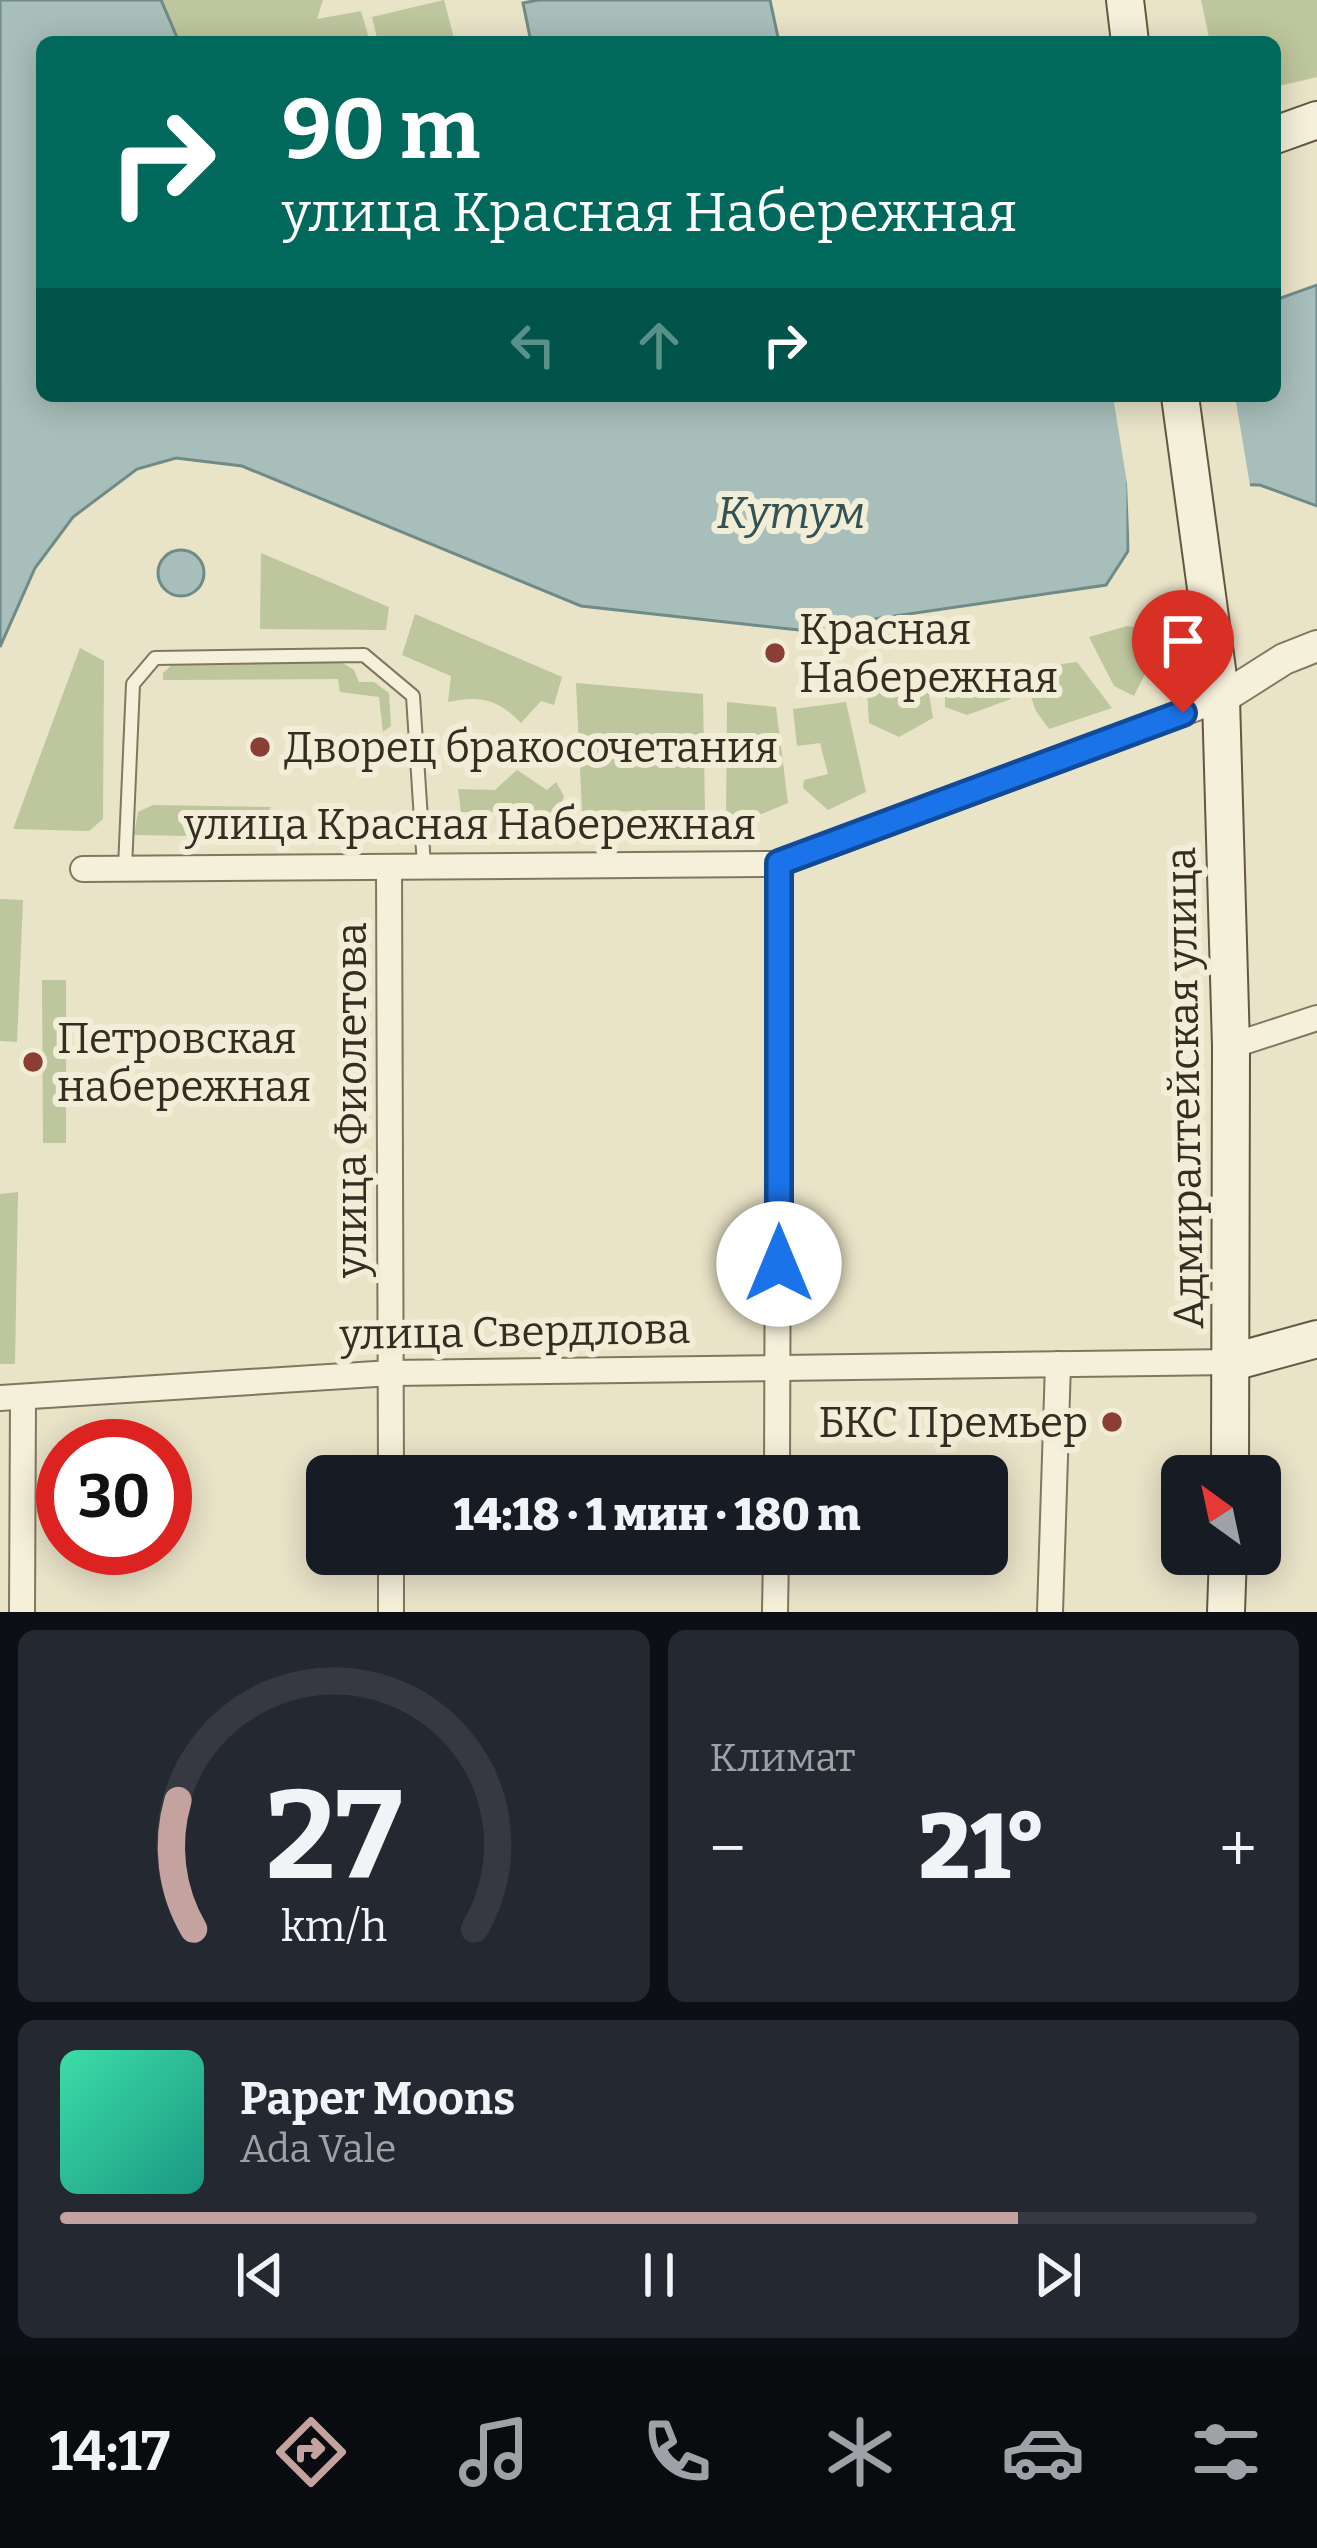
<!DOCTYPE html>
<html lang="ru">
<meta charset="utf-8">
<style>
body{margin:0;font-family:Bitter,serif;background:#242831;color:#f1f3f6;height:100vh;display:flex;flex-direction:column;font-size:45px;white-space:nowrap}
*{box-sizing:border-box;margin:0}
p{font-size:39px;color:#9ea1a6}
.icon{flex:none;width:66px;height:66px;fill:none;stroke:currentColor;stroke-width:2;stroke-linecap:round;stroke-linejoin:round}
.map{position:relative;height:1612px;overflow:hidden}
.panel{display:flex;flex-direction:column;gap:18px;padding:18px;background:#0d0f14;flex:1}
.panel>*{flex:none}
.hud{position:absolute;left:36px;top:36px;width:1245px;height:366px;border-radius:18px;box-shadow:0 6px 30px #0003;background:#00695c;color:#fff;overflow:hidden}
.needle{width:78px;rotate:327deg}
.buttons{position:absolute;left:1161px;top:1455px;display:grid;gap:24px}
.buttons a{display:grid;place-items:center;width:120px;height:120px;border-radius:18px;background:#171b24;box-shadow:0 6px 30px #0003;font-size:60px}
.speed{position:absolute;left:36px;top:1419px;display:flex;gap:24px;font-size:60px;font-weight:700;text-align:center}
.speed>*{display:grid;place-content:center;width:156px;height:156px;border-radius:50%;background:#171b24;box-shadow:0 6px 30px #0003;line-height:1}
.speed .limit{border:18px solid #d22;background:#fff;color:#111}
.pin{position:absolute;display:grid;place-items:center;width:102px;height:102px;color:#fff;margin:-123px -51px;border-radius:50% 50% 50% 0;rotate:-45deg;box-shadow:0 0 12px #0007}
.pin .icon{rotate:45deg}
.me{position:absolute;width:132px;margin:-66px;rotate:0deg;stroke-linejoin:round;filter:drop-shadow(0 0 9px #0008)}
.turn{display:flex;align-items:center;gap:42px;height:252px;padding:0 48px;font-size:54px}
.turn .icon{width:156px;height:156px;stroke-width:2.5}
.turn b{display:block;font-size:84px;line-height:102px}
.lanes{display:flex;align-items:center;height:114px;padding:0 48px;background:#0003;justify-content:center;gap:60px;direction:ltr}
.lanes .off{opacity:.35}
.big{font-size:90px;font-weight:800;line-height:1.1}
.panel .card{flex:1;display:flex;flex-direction:column;justify-content:center;gap:18px;min-width:0;padding:0 42px;border-radius:18px;background:#242831}
.panel .dial{align-items:center;gap:0}
.dial svg{height:312px;overflow:visible;fill:none;stroke:#363941;stroke-width:7;stroke-linecap:round;text-anchor:middle}
.dial text{fill:#f1f3f6;stroke:none}
.song{display:flex;align-items:center;gap:36px}
.cover{width:144px;height:144px;border-radius:18px;background:linear-gradient(135deg,hsl(160 70% 55%),hsl(170 70% 35%))}
.played{height:12px;border-radius:6px;background:linear-gradient(90deg,#c3a2a0 80%,#363941 80%)}
.keys{display:flex;justify-content:space-around;direction:ltr}
.heat{display:flex;justify-content:space-between;align-items:center;font-size:66px;direction:ltr}
.panel .tiles{flex:1;display:grid;gap:18px;grid-template-columns:1fr 1fr}
.card:last-child{grid-column:span 2}
.trip{position:absolute;left:306px;top:1455px;width:702px;height:120px;border-radius:18px;background:#171b24;box-shadow:0 6px 30px #0003;font-weight:800;line-height:120px;text-align:center}
.tabs{display:flex;height:192px;justify-content:space-around;align-items:center;background:#090b0e;color:#9ea1a6}
.tabs .icon{width:84px;height:84px}
.tabs .on{color:#c3a2a0}
.tabs b{font-size:54px;color:#f1f3f6}
.map>svg:first-child{display:block}
.green{fill:#bdc69d}
.water{fill:#a8beba;stroke:#708b87;stroke-width:3}
.pier{fill:#e9e3c8}
.lines{fill:none;stroke-linecap:round;stroke-linejoin:round}
.service-casing{stroke:#83765f;stroke-width:16}
.minor-casing{stroke:#83765f;stroke-width:28}
.tertiary-casing{stroke:#83765f;stroke-width:34}
.secondary-casing{stroke:#655742;stroke-width:40}
.service{stroke:#f5f0da;stroke-width:12}
.minor{stroke:#f5f0da;stroke-width:24}
.tertiary{stroke:#f5f0da;stroke-width:30}
.secondary{stroke:#f5f0da;stroke-width:36}
.route-casing{stroke:#114b97;stroke-width:30}
.route{stroke:#1a73e8;stroke-width:21}
.poi-dot{fill:#8b3e36;stroke:#f2edd6;stroke-width:4.5}
.labels{text-anchor:middle;stroke-width:12;stroke-linejoin:round;paint-order:stroke}
.poi-label{font-size:42px;fill:#352d21;stroke:#f2edd6;text-anchor:start}
.street-label{font-size:42px;fill:#352d21;stroke:#f2edd6}
.water-label{font-size:45px;font-style:italic;fill:#325253;stroke:#f2edd6}
</style>
<div class="map">
<svg width="1317" height="1612" viewBox="0 0 1317 1612">
<rect width="100%" height="100%" fill="#e9e3c8"/>
<g class="green">
<path d="M 115,0 L 323,0 L 317,19 L 361,11 L 370,42 L 123,42 Z"/>
<path d="M 444,0 L 455,42 L 378,42 L 372,17 Z"/>
<path d="M 1201,0 L 1317,0 L 1317,77 L 1275,87 L 1275,42 L 1210,42 Z"/>
<path d="M 261,553 L 389,607 L 386,630 L 260,629 Z"/>
<path d="M 415,614 L 562,677 L 554,705 L 541,701 L 521,723 C 498,699 480,695 448,702 L 451,676 L 402,655 Z"/>
<path d="M 1127,626 L 1156,630 L 1152,660 L 1134,696 L 1114,686 L 1089,637 Z"/>
<path d="M 80,648 L 104,661 L 103,819 L 89,831 L 13,829 Z"/>
<path d="M 340,661 L 354,670 L 359,682 L 374,682 L 389,693 L 391,726 L 383,732 L 379,697 L 340,692 L 338,679 L 163,680 L 163,673 L 173,664 Z"/>
<path d="M 1077,662 L 1112,708 L 1049,729 L 1036,711 L 1021,670 Z"/>
<path d="M 1004,672 L 1011,699 L 967,715 L 945,707 L 945,680 Z"/>
<path d="M 927,682 L 933,718 L 899,737 L 869,723 L 867,690 Z"/>
<path d="M 576,683 L 703,694 L 705,812 L 582,811 Z"/>
<path d="M 727,702 L 776,707 L 788,803 L 744,821 L 726,819 Z"/>
<path d="M 846,702 L 866,792 L 828,810 L 803,788 L 804,780 L 828,774 L 820,743 L 797,746 L 793,709 Z"/>
<path d="M 517,770 L 547,790 L 556,782 L 564,796 L 558,813 L 461,812 L 458,789 L 495,790 Z"/>
<path d="M 153,805 L 271,807 L 254,837 L 134,835 L 138,812 Z"/>
<path d="M 0,899 L 23,900 L 17,1042 L 0,1041 Z"/>
<path d="M 42,980 L 66,980 L 66,1143 L 43,1143 Z"/>
<path d="M 18,1192 L 15,1364 L 0,1364 L 0,1194 Z"/>
</g>
<g class="water">
<path d="M 0,0 L 161,0 L 179,42 L 42,42 L 42,396 L 1275,396 L 1275,300 L 1317,285 L 1317,506 L 1260,485 L 1128,483 L 1128,551 L 1106,585 L 799,630 L 581,606 L 242,466 L 176,458 L 137,469 L 73,517 L 35,568 L 0,647 Z"/>
<path d="M 538,0 L 770,0 L 779,42 L 531,42 L 523,3 Z"/>
<circle cx="181" cy="573" r="23"/>
</g>
<path class="pier" d="M 1113,396 L 1235,396 L 1251,491 L 1133,489 L 1130,559 L 1127,483 Z"/>
<g class="lines">
<g class="service-casing">
<path id="service" d="M 125,868 L 133,684 L 155,658 L 364,655 L 413,696 L 424,866"/>
</g>
<g class="minor-casing">
<g id="minor">
<path d="M 389,867 L 391,1476"/>
<path d="M 83,869 L 779,864 L 1221,699"/>
<path d="M 1231,1046 L 1317,1018"/>
<path d="M 0,1398 L 391,1373 L 1233,1362"/>
<path d="M 777,1476 L 779,864"/>
<path d="M 22,1612 L 23,1401"/>
<path d="M 391,1612 L 391,1554"/>
<path d="M 775,1612 L 776,1554"/>
<path d="M 1050,1612 L 1058,1364"/>
</g>
</g>
<g class="tertiary-casing">
<path id="tertiary" d="M 1221,699 L 1284,659 L 1317,646"/>
</g>
<g class="secondary-casing">
<g id="secondary">
<path d="M 1125,0 L 1130,42"/>
<path d="M 1275,135 L 1317,120"/>
<path d="M 1180,396 L 1221,699 L 1231,1046 L 1230,1476"/>
<path d="M 1233,1362 L 1317,1339"/>
<path d="M 1226,1612 L 1228,1554"/>
</g>
</g>
<use href="#service" class="service"/>
<use href="#minor" class="minor"/>
<use href="#tertiary" class="tertiary"/>
<use href="#secondary" class="secondary"/>
</g>
<g class="lines">
<g class="route-casing">
<path id="route" d="M 779,1264 L 779,863 L 1183,713"/>
</g>
<use href="#route" class="route"/>
</g>
<g class="poi-dot">
<circle cx="775" cy="653" r="12"/>
<circle cx="260" cy="747" r="12"/>
<circle cx="33" cy="1062" r="12"/>
<circle cx="1112" cy="1422" r="12"/>
</g>
<g class="labels">
<g class="poi-label">
<text x="799" y="644">Красная<tspan x="799" dy="48">Набережная</tspan></text>
<text x="284" y="762">Дворец бракосочетания</text>
<text x="57" y="1053">Петровская<tspan x="57" dy="48">набережная</tspan></text>
<text x="1088" y="1437" text-anchor="end">БКС Премьер</text>
</g>
<g class="street-label">
<text x="470" y="839">улица Красная Набережная</text>
<text transform="translate(1184 1088) rotate(-91)" y="15">Адмиралтейская улица</text>
<text transform="translate(351 1100) rotate(-90)" y="15">улица Фиолетова</text>
<text transform="translate(515 1331) rotate(-1)" y="15">улица Свердлова</text>
</g>
<g class="water-label">
<text x="791" y="528">Кутум</text>
</g>
</g>
</svg>
<div class="buttons">
<a><svg class="needle" viewBox="-14 -14 28 28"><path d="M0-13l5 13h-10z" fill="#e53935"/><path d="M0 13l5-13h-10z" fill="#9ea1a6"/></svg></a>
</div>
<div class="speed"><div class="limit">30</div></div>
<div class="pin" style="left:1183px;top:713px;background:#d93025"><svg class="icon" aria-label="arrive" viewBox="0 0 24 24"><path d="M6 21V4h12l-3 4 3 4H6"/></svg></div>
<svg class="me" style="left:779px;top:1264px" viewBox="-20 -20 40 40"><circle r="19" fill="#fff"/><path d="M0-13L10 11 0 6-10 11z" fill="#1a73e8"/></svg>
<div class="trip">14:18 · 1 мин · 180 m</div>
<div class="hud">
<div class="turn"><svg class="icon" aria-label="right" viewBox="0 0 24 24"><path d="M7 20v-9h11M14 6l5 5-5 5"/></svg><div><b>90 m</b>улица Красная Набережная</div></div>
<div class="lanes"><svg class="icon off" aria-label="left" viewBox="0 0 24 24"><path d="M17 20v-9H6M10 6l-5 5 5 5"/></svg><svg class="icon off" aria-label="ahead" viewBox="0 0 24 24"><path d="M12 20V5M6 11l6-6 6 6"/></svg><svg class="icon" aria-label="right" viewBox="0 0 24 24"><path d="M7 20v-9h11M14 6l5 5-5 5"/></svg></div>
</div>
</div>
<section class="panel">
<div class="tiles">
<div class="card dial"><svg viewBox="0 0 100 80">
<path d="M14 69A42 42 0 1 1 86 69"/>
<path d="M14 69A42 42 0 0 1 10 36" stroke="#c3a2a0"/>
<text x="50" y="56" font-size="32" font-weight="700">27</text>
<text x="50" y="72" font-size="11">km/h</text>
</svg></div>
<div class="card"><p>Климат</p>
<div class="heat"><a>−</a><b class="big">21°</b><a>+</a></div>
</div>
<div class="card">
<div class="song"><i class="cover"></i><div><b>Paper Moons</b><p>Ada Vale</p></div></div>
<div class="played"></div>
<div class="keys"><svg class="icon" aria-label="previous" viewBox="0 0 24 24"><path d="M18 5L8 12l10 7zM5 5v14"/></svg><svg class="icon" aria-label="pause" viewBox="0 0 24 24"><path d="M8 5v14M16 5v14"/></svg><svg class="icon" aria-label="next" viewBox="0 0 24 24"><path d="M6 5l10 7-10 7zM19 5v14"/></svg></div>
</div>
</div>
</section>
<nav class="tabs">
<b>14:17</b>
<svg class="icon on" aria-label="directions" viewBox="0 0 24 24"><path d="M12 3l9 9-9 9-9-9zM9 14v-3h6M13 9l2 2-2 2"/></svg>
<svg class="icon" aria-label="music" viewBox="0 0 24 24"><path d="M9 18V5l10-2v13"/><circle cx="6" cy="18" r="3"/><circle cx="16" cy="16" r="3"/></svg>
<svg class="icon" aria-label="phone" viewBox="0 0 24 24"><path d="M5 4h4l2 5-3 2q2 4 5 5l2-3 5 2v4C11 20 4 13 5 4z"/></svg>
<svg class="icon" aria-label="climate" viewBox="0 0 24 24"><path d="M12 3v18M4 7l16 10M4 17L20 7"/></svg>
<svg class="icon" aria-label="car" viewBox="0 0 24 24"><path d="M5 17H2v-5l4-1 3-4h7l3 4 3 1v5h-3M9 17h6M6 11h13"/><circle cx="7" cy="17" r="2"/><circle cx="17" cy="17" r="2"/></svg>
<svg class="icon" aria-label="filters" viewBox="0 0 24 24"><path d="M4 7h16M4 17h16"/><circle cx="9" cy="7" r="2"/><circle cx="15" cy="17" r="2"/></svg>
</nav>
